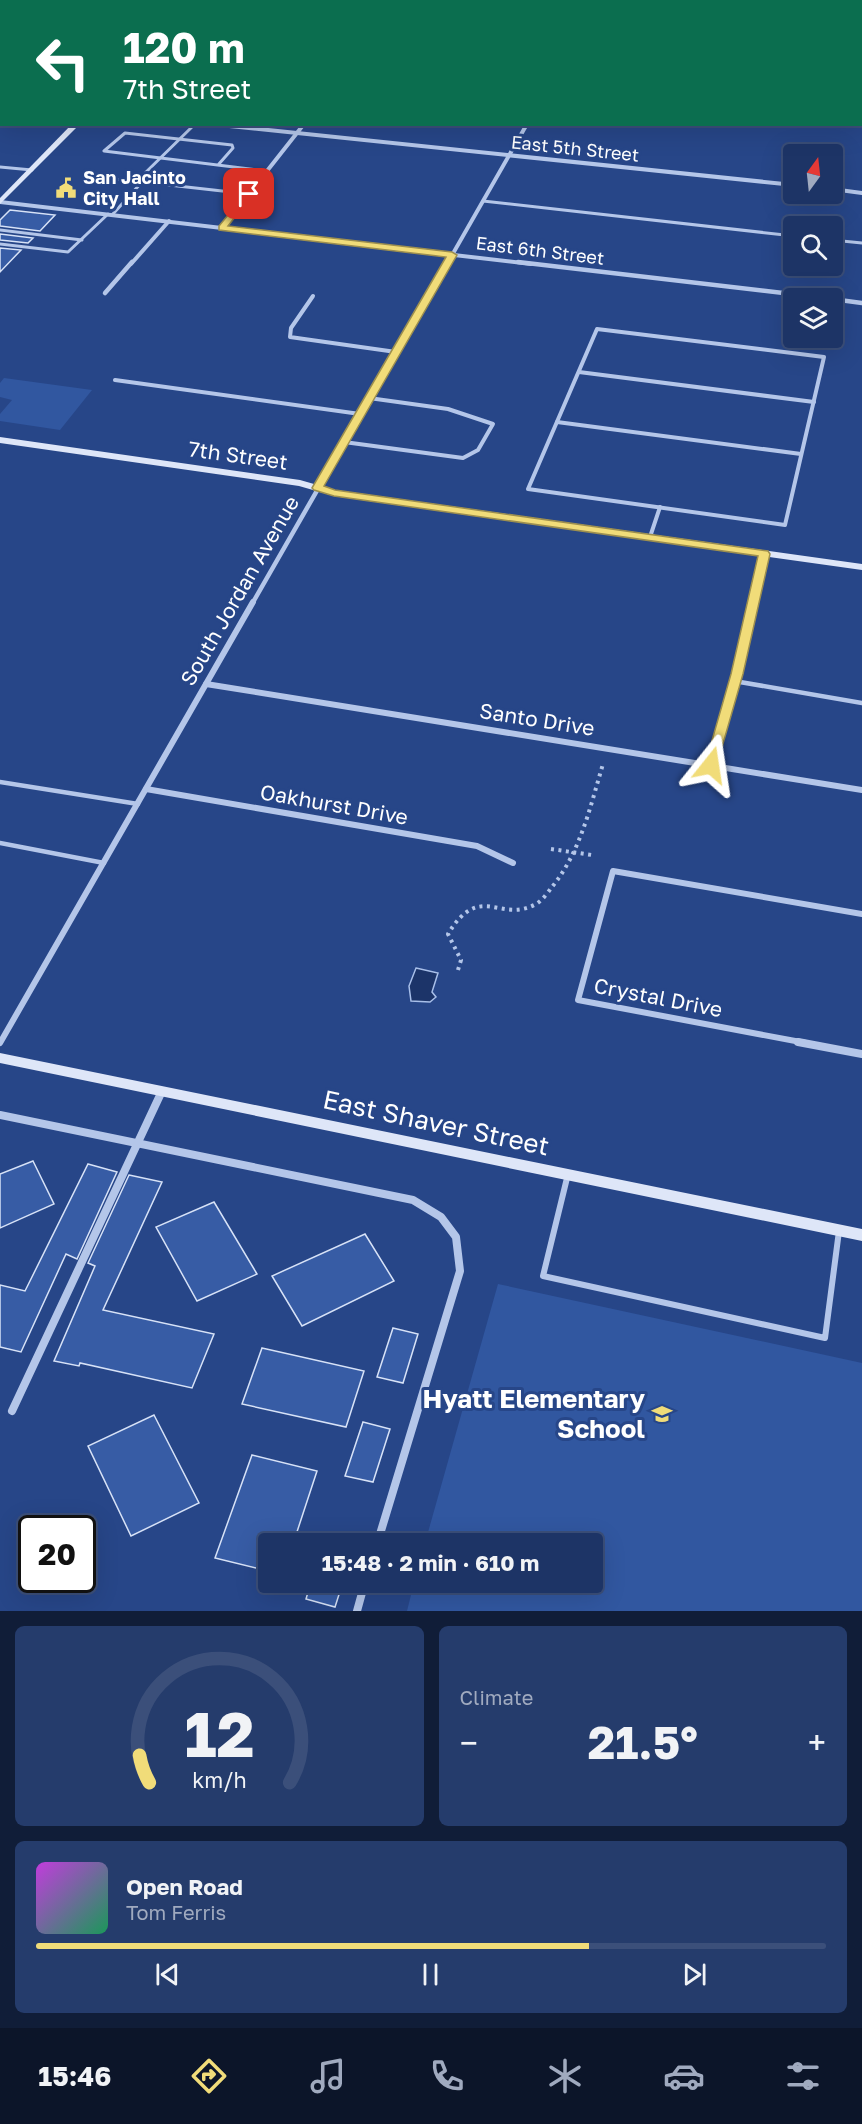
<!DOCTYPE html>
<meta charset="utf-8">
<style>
body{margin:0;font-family:"Golos Text",sans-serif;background:#253c6c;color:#f1f3f6;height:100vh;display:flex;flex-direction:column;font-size:22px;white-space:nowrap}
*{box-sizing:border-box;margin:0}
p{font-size:20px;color:#a0aabf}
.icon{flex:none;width:33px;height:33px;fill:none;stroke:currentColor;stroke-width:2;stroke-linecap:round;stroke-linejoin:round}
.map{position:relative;height:1611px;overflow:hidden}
.panel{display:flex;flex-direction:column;gap:15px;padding:15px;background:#101d38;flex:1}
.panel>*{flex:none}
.hud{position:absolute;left:0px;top:0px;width:862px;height:126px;box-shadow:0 6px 24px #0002,0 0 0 2px #3b4f7a;background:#0b6e4f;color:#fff;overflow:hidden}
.needle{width:39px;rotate:15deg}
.fabs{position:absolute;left:783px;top:144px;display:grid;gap:12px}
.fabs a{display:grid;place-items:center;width:60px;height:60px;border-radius:6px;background:#1d3466;box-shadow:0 6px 24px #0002,0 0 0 2px #3b4f7a;font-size:30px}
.speed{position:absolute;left:18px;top:1515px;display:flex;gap:12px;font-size:30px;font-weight:700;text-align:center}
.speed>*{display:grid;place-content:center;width:78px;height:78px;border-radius:50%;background:#1d3466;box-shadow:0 6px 24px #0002,0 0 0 2px #3b4f7a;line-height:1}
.speed .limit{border:3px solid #111;border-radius:9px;background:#fff;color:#111}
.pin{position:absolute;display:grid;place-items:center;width:51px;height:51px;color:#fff;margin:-26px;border-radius:12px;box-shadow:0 3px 9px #0006}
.me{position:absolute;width:66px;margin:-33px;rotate:15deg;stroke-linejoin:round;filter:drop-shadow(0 0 4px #0008)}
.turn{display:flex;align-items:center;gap:21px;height:126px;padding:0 24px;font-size:27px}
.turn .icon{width:78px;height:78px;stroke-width:2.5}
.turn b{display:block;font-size:42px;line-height:51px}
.big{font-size:45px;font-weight:700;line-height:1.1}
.panel .tile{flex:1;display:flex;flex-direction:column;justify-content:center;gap:9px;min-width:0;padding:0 21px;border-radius:9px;background:#253c6c}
.panel .dial{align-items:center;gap:0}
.dial svg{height:156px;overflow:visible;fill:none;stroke:#3b4f7a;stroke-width:7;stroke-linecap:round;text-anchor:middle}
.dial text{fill:#f1f3f6;stroke:none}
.song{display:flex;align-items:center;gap:18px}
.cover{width:72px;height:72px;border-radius:9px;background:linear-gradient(135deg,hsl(290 70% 55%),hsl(150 70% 35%))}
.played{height:6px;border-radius:3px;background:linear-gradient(90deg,#f1dc79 70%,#3b4f7a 70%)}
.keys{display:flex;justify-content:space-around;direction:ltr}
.heat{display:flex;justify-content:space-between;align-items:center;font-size:33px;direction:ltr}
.panel .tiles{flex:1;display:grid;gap:15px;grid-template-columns:1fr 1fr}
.tile:last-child{grid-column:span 2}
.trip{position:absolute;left:258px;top:1533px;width:345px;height:60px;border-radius:6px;background:#1d3466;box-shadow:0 6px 24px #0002,0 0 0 2px #3b4f7a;font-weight:700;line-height:60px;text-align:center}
.tab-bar{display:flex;height:96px;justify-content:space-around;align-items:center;background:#0c1529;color:#a0aabf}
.tab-bar .icon{width:42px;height:42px}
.tab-bar .current{color:#f1dc79}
.tab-bar b{font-size:27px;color:#f1f3f6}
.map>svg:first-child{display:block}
.green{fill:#3157a0}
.water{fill:#1c3469;stroke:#a8bfe9;stroke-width:1.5}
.building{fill:#375ca5;stroke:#d7e2f7;stroke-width:1.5}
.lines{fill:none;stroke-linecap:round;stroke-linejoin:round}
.path{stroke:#b4c6e9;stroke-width:4;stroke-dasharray:3 4.5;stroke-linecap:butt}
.lane-far3{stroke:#b4c6e9;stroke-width:3}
.lane-far2{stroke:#b4c6e9;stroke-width:4}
.lane-far1{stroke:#b4c6e9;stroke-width:4.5}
.lane{stroke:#b4c6e9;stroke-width:6}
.street-far3{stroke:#b4c6e9;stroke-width:4}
.street-far2{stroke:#b4c6e9;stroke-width:4.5}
.street-far1{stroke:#b4c6e9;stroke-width:6}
.street{stroke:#b4c6e9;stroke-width:8}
.secondary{fill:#dee6f8;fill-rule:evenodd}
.route{fill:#f1dc79;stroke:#9d8f4f;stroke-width:1.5}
.labels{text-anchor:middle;stroke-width:6;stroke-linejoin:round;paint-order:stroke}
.far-street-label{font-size:18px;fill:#fff;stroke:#274688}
.far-poi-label{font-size:18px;font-weight:bold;fill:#fff;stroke:#274688;text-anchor:start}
.street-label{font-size:21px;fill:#fff;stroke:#274688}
.near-street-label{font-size:26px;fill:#fff;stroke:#274688}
.near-poi-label{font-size:26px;font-weight:bold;fill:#fff;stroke:#274688;text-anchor:end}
</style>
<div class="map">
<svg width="862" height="1611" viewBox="0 0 862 1611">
<rect width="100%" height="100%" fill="#274688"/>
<g class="green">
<path d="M 4,378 L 92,390 L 60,430 L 0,421 L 0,414 L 12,400 L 0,397 L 0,383 Z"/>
<path d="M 498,1284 L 862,1363 L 862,1611 L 407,1611 L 414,1583 L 592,1582 L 592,1544 L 425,1543 Z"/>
</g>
<path class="water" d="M 416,968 L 438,973 L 432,992 L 436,997 L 430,1002 L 411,1001 L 409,986 Z"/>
<g class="building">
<path d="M 10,210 L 55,215 L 40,231 L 0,226 L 0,220 Z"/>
<path d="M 0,234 L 33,238 L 28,243 L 0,240 Z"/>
<path d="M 0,248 L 21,250 L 0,272 Z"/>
<path d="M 33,1161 L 54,1204 L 0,1228 L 0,1174 Z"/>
<path d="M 88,1164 L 117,1172 L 77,1259 L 66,1254 L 21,1352 L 0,1347 L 0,1285 L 25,1291 Z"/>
<path d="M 129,1175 L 162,1182 L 103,1310 L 214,1334 L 192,1388 L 80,1363 L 79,1366 L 54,1361 L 95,1266 L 88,1263 Z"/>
<path d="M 214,1202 L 257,1274 L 197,1301 L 156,1227 Z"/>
<path d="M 365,1234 L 394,1281 L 302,1326 L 272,1276 Z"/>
<path d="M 393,1328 L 418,1334 L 403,1383 L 377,1377 Z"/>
<path d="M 262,1348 L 364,1371 L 346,1427 L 242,1404 Z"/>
<path d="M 154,1415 L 199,1503 L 131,1536 L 88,1446 Z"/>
<path d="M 363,1422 L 390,1429 L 373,1482 L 345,1476 Z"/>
<path d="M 252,1455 L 317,1471 L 293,1544 L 268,1544 L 268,1571 L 215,1558 Z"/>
<path d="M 311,1582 L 343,1582 L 335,1607 L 306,1599 Z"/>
</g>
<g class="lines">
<g class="path">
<path d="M 551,849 L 592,855"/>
<path d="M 458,970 L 461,960 L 448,934 C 480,881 500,924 536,904 C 543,900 548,892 552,887 C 581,851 590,807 603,764"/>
</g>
<g class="lane-far3">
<path d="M 88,2 L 95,0"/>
<path d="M 218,165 L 233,148 L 232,145 L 125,133 L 104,151 L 266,171"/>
<path d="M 0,167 L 32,170"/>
<path d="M 94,177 L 142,182 L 141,177 L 195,124"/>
<path d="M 483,201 L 794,236"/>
<path d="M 112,215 L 142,182 L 249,194"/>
<path d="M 0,230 L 82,240"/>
<path d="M 832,240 L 862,243"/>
<path d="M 0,244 L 68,252 L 108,214"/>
</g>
<g class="lane-far2">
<path d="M 313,296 L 291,328 L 290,337 L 396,352"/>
<path d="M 597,329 L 824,357 L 785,525 L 528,489 Z"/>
<path d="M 579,372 L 814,402"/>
<path d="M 115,380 L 360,414"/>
<path d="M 557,422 L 801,454"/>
<path d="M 344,442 L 463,458 L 478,450 L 493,424 L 448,409 L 369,398"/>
<path d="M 650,537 L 660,507"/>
<path d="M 752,604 L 764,554"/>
</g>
<g class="lane-far1">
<path d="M 734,681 L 753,602"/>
<path d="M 711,765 L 734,681 L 862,703"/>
<path d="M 0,782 L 138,804"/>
<path d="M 0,843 L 104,863"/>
</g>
<path class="lane" d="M 568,1174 L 543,1276 L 825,1338 L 839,1231"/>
<g class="street-far3">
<path d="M 488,0 L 505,2"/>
<path d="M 2,2 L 4,0"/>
<path d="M 210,124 L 794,185"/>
<path d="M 832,189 L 862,193"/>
<path d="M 0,202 L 531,264"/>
<path d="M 222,228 L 304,124"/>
<path d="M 131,264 L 169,221"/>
<path d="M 447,264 L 527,124"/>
</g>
<g class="street-far2">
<path d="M 518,262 L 826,298"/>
<path d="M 105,293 L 132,262"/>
<path d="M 832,299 L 862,303"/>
<path d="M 252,604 L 448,262"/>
</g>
<g class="street-far1">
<path d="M 206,684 L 862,790"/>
<path d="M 146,789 L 477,846 L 513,863"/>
<path d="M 0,1043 L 253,602"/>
<path d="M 806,1043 L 578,1000 L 613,871 L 862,914"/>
</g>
<g class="street">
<path d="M 798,1042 L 862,1054"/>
<path d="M 0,1115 L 413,1200 L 441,1217 L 456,1237 L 460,1271 L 377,1544"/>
<path d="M 12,1411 L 162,1091"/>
<path d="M 357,1611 L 365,1582"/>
</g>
<g class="secondary">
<path d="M 99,0 L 106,0 L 107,2 L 100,2 Z"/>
<path d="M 120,0 L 127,0 L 128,2 L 121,2 Z"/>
<path d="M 195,0 L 202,0 L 194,2 Z"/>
<rect x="0" y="20" width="2" height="4"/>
<rect x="861" y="105" width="1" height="4"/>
<path d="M 72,124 L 80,124 L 0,204 L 0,198 Z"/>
<path d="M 0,437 L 300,480 L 335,490 L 862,564 L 862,570 L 334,496 L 299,486 L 0,443 Z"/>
<path d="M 0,1053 L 862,1229 L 862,1241 L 0,1063 Z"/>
</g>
</g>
<path class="route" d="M 249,192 L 253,194 L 228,226 L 452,252 L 457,255 L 324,486 L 335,490 L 768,551 L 770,554 L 743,674 L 716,768 L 711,770 L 705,765 L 731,674 L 758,556 L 334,496 L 314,490 L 312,488 L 446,257 L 219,230 L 219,226 L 246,193 Z"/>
<defs>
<g id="civic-bare" transform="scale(1.62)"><path d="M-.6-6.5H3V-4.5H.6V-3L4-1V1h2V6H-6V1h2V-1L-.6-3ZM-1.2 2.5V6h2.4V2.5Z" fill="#f1dc79" stroke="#274688" stroke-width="2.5" paint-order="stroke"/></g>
<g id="school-bare" transform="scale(1.62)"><path d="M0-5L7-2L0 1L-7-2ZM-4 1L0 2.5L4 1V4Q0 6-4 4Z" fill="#f1dc79" stroke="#274688" stroke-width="2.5" paint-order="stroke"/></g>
</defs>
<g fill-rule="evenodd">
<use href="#civic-bare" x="66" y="188"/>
<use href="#school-bare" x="662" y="1414"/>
</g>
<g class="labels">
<g class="far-street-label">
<text transform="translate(575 149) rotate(6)" y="6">East 5th Street</text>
<text transform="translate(540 251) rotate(7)" y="6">East 6th Street</text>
</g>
<g class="far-poi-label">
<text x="83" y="184">San Jacinto<tspan x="83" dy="21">City Hall</tspan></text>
</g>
<g class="street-label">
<text transform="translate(238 456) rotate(8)" y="7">7th Street</text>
<text transform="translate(240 591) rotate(-60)" y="7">South Jordan Avenue</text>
<text transform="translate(537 720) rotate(9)" y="7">Santo Drive</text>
<text transform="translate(334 805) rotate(10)" y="7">Oakhurst Drive</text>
<text transform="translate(658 998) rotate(11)" y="7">Crystal Drive</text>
</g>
<g class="near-street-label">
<text transform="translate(436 1123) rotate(12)" y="9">East Shaver Street</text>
</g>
<g class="near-poi-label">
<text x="645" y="1408">Hyatt Elementary<tspan x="645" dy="30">School</tspan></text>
</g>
</g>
</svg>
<div class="fabs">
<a><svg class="needle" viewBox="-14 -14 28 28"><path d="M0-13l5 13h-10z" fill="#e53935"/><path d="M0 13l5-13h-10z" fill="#a0aabf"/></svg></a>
<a><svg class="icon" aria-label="search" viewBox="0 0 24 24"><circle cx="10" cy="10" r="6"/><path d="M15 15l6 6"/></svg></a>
<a><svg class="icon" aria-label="layers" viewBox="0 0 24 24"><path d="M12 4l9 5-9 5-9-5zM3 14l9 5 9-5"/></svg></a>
</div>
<div class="speed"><div class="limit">20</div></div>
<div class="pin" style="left:249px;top:194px;background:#d93025"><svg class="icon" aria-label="arrive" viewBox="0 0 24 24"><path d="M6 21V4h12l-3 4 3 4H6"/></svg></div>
<svg class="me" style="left:711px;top:765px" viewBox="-20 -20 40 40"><path d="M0-17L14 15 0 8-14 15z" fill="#f1dc79" stroke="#fff" stroke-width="4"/></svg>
<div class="trip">15:48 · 2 min · 610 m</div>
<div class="hud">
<div class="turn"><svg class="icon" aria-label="left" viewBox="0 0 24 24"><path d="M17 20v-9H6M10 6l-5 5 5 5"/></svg><div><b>120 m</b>7th Street</div></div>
</div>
</div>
<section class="panel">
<div class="tiles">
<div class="tile dial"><svg viewBox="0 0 100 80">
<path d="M14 69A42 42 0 1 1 86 69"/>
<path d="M14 69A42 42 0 0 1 9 55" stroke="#f1dc79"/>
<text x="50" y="56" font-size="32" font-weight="700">12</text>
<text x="50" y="72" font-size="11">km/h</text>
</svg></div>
<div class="tile"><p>Climate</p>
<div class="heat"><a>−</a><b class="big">21.5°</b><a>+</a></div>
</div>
<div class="tile">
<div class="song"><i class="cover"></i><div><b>Open Road</b><p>Tom Ferris</p></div></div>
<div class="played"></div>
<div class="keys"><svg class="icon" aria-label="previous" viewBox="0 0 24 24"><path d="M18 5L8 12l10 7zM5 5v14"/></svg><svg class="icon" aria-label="pause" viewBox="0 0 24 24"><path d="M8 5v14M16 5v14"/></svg><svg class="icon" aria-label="next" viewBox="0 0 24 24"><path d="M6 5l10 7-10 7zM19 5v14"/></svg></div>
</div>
</div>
</section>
<nav class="tab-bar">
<b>15:46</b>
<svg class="icon current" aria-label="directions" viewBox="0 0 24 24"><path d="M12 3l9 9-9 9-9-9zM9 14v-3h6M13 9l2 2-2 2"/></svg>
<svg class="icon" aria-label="music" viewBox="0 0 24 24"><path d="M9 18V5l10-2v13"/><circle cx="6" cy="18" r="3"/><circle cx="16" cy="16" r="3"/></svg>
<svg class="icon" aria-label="phone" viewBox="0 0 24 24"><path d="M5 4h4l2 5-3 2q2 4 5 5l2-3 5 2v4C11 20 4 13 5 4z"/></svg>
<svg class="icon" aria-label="climate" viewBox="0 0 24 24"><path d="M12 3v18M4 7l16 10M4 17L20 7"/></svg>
<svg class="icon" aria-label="car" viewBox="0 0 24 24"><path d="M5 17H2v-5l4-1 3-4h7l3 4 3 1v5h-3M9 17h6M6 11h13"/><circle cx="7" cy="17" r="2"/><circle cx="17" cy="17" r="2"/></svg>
<svg class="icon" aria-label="filters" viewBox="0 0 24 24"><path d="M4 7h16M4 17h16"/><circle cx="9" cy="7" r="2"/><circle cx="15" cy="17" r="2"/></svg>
</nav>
